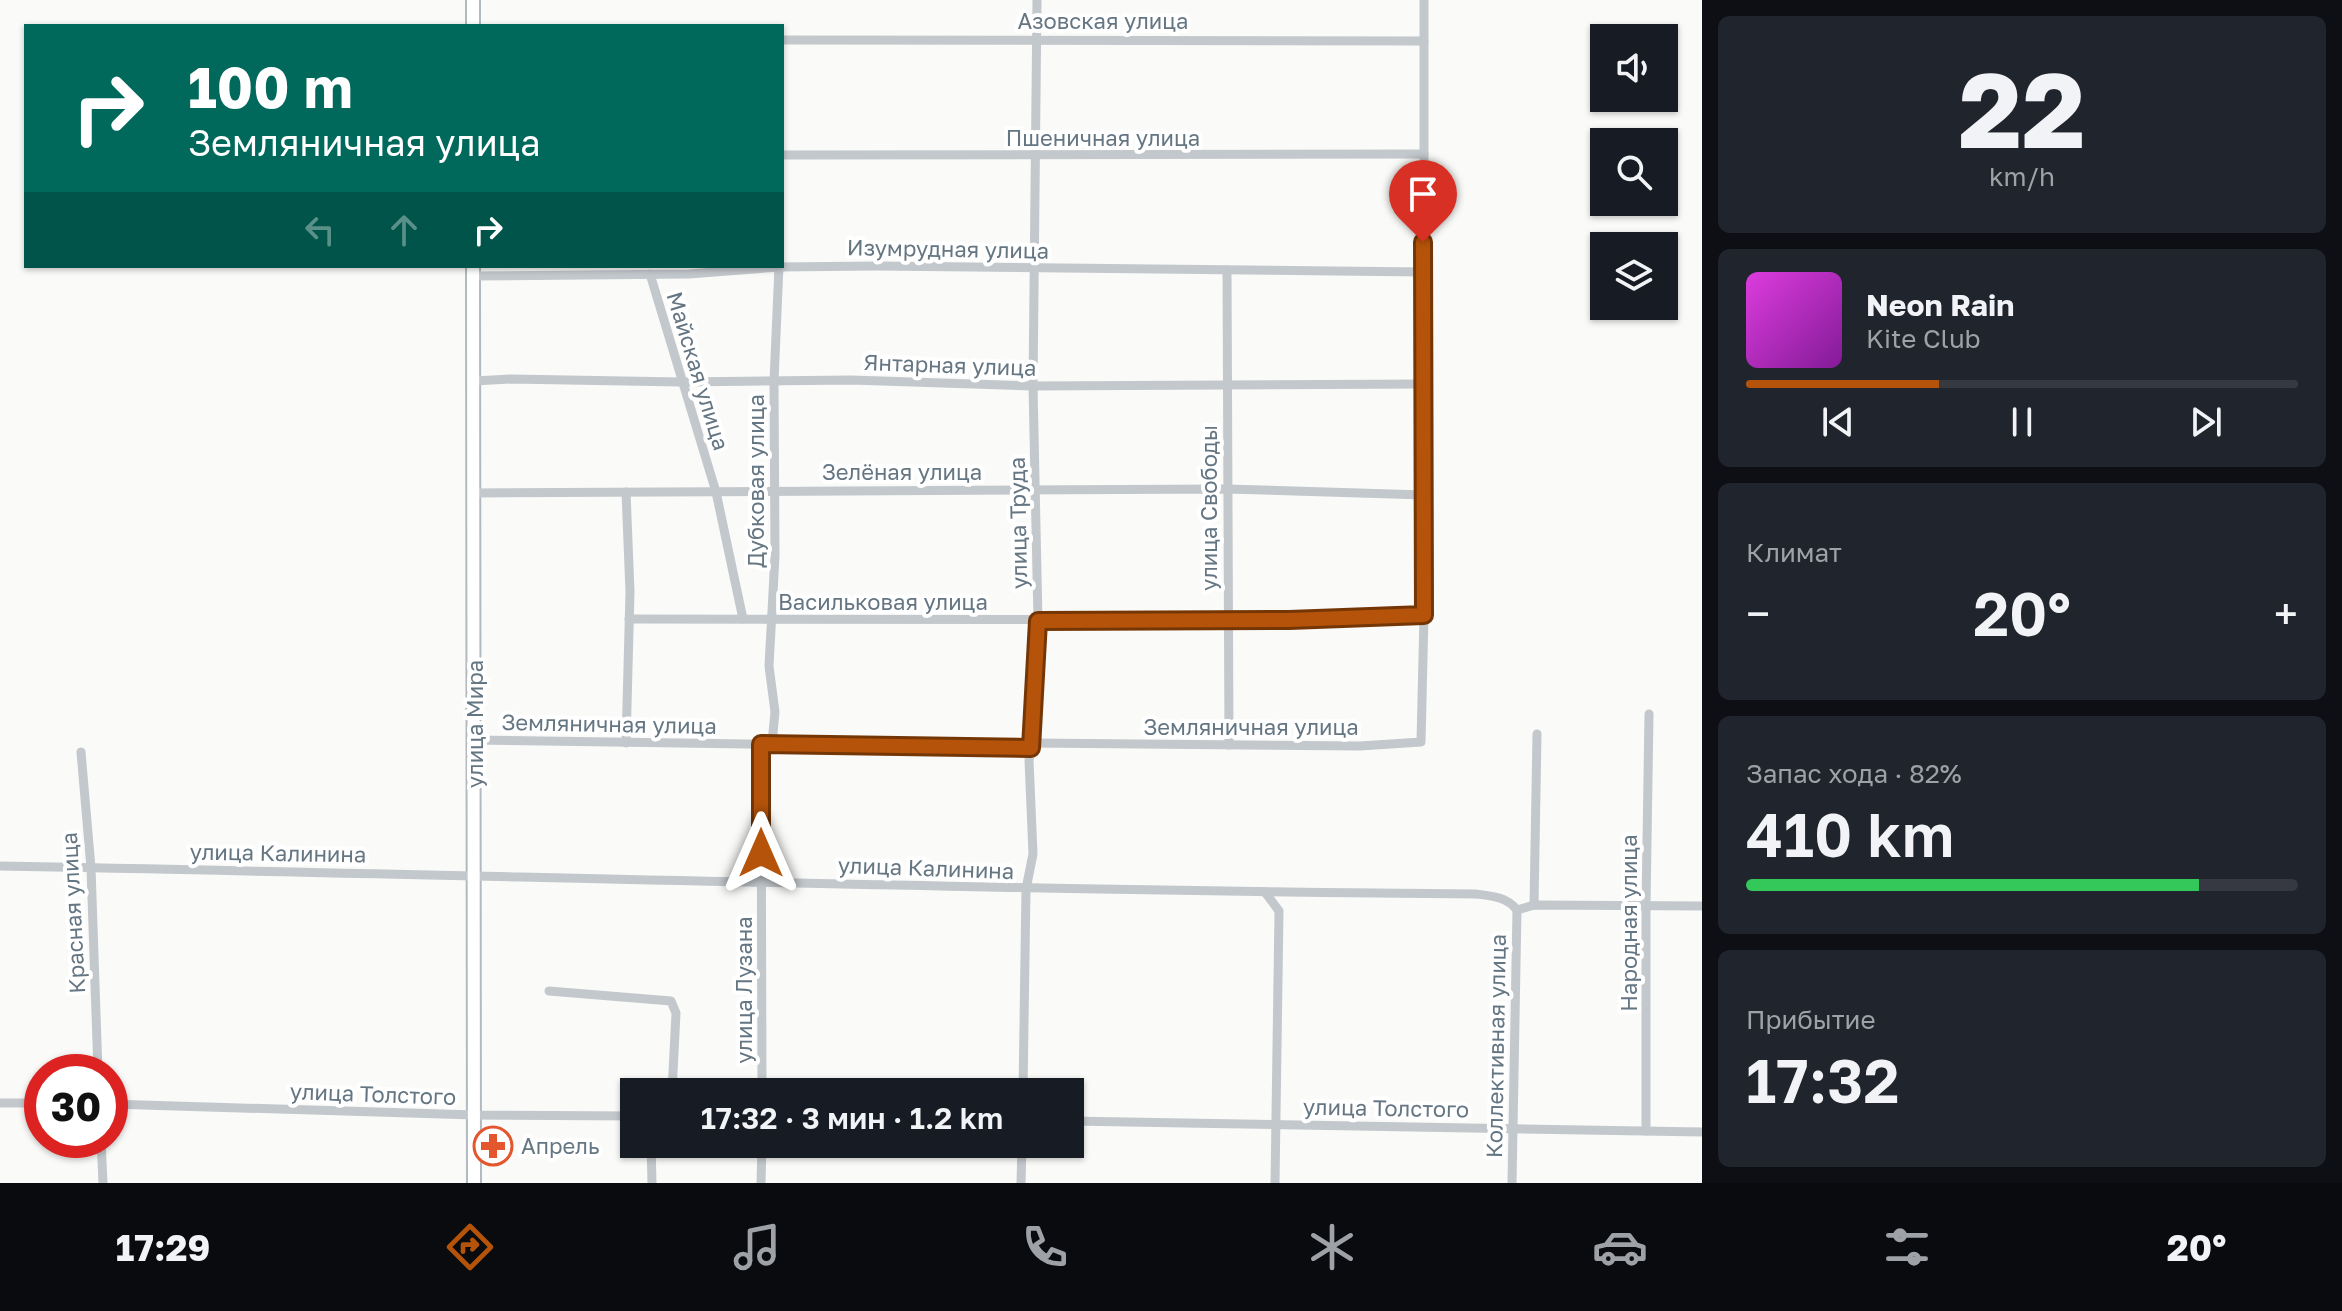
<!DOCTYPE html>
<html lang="ru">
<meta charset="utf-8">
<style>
body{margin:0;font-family:"Golos Text",sans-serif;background:#20242c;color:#f1f3f6;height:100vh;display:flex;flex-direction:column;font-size:30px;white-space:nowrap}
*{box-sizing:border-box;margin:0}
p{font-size:26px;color:#9ea1a6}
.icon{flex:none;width:44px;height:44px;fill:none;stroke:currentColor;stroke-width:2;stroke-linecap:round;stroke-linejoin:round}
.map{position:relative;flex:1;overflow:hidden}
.sheet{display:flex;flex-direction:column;gap:16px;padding:16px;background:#0d0f14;width:640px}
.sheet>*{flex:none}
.guide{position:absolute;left:24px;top:24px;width:760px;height:244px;border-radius:0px;box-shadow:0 2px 6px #0004;background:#00695c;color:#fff;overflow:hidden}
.controls{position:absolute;left:1590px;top:24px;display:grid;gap:16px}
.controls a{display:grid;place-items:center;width:88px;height:88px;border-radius:0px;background:#171b24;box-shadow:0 2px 6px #0004;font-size:40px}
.speed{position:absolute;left:24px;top:1054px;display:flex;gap:16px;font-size:40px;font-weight:700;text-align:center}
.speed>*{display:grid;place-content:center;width:104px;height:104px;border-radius:50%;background:#171b24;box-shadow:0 2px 6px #0004;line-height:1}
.speed .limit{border:12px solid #d22;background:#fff;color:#111}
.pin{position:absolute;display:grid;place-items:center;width:68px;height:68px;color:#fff;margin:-82px -34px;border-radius:50% 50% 50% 0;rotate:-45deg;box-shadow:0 0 8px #0007}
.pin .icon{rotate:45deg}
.me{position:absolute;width:88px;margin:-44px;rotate:0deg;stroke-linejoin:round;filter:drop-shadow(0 0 6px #0008)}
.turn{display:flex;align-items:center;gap:28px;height:168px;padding:0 32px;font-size:36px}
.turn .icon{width:104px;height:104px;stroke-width:2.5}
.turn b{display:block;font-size:56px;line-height:68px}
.lanes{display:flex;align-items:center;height:76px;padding:0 32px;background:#0003;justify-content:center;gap:40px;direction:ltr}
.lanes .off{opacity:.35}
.big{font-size:60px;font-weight:600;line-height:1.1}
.sheet .tile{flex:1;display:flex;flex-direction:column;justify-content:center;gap:12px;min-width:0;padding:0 28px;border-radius:12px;background:#20242c}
.sheet .dial{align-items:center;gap:0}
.dial b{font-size:104px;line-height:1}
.song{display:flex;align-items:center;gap:24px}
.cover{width:96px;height:96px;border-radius:12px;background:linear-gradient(135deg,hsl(300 70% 55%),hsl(290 70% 35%))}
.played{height:8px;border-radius:4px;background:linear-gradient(90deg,#b45309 35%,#363941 35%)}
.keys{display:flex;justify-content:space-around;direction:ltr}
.heat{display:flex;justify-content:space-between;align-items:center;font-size:44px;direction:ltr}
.charge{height:12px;border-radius:6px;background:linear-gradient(90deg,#34c759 82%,#363941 0)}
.trip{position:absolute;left:620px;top:1078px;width:464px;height:80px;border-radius:0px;background:#171b24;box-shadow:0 2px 6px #0004;font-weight:600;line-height:80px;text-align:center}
.menu{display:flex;height:128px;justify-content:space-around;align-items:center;background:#090b0e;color:#9ea1a6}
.menu .icon{width:56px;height:56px}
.menu .selected{color:#b45309}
.menu b{font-size:36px;color:#f1f3f6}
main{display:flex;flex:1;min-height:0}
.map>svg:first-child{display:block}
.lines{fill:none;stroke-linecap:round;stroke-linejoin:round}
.secondary-casing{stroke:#b3babf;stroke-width:16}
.minor{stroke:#c3c8cc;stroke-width:9}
.secondary{stroke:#fff;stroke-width:12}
.route-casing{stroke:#753606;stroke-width:20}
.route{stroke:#b45309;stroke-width:14}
.labels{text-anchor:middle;stroke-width:8;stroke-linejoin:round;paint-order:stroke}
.street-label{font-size:22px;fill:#657683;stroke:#fff}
.poi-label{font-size:22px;fill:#657683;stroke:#fff;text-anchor:start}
</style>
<main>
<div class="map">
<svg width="1702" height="1183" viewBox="0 0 1702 1183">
<rect width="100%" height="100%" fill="#fafaf8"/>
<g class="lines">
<g class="secondary-casing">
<g id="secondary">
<path d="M 473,0 L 473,26"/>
<path d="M 473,266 L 474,1183"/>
</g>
</g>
<g class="minor">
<path d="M 782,40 L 1424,41"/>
<path d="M 782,155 L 1424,154"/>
<path d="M 1227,270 L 1229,745"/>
<path d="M 650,274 L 716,492 L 743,619"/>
<path d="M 473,276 L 689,274 L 779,267 L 876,266 L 1423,272"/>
<path d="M 474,381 L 511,379 L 681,382 L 851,380 L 1033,386 L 1424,384"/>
<path d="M 475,493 L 1227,489 L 1424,495"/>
<path d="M 629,619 L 1289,620 L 1424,615"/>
<path d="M 475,740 L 1031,748"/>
<path d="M 626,743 L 630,592 L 626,492"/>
<path d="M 772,743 L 775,712 L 769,666 L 775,556 L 774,381 L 779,266"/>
<path d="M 1033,743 L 1360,746 L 1421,742 L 1424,615 L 1424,0"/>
<path d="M 761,744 L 762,1092"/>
<path d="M 81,752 L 91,868 L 98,1072"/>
<path d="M 0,866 C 492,875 984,890 1476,894 C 1492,896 1507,897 1517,910 L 1534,905 L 1702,906"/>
<path d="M 1265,892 L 1279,911 L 1275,1183"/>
<path d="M 1534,905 L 1537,734"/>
<path d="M 549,991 L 671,1001 L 676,1013 L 672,1092"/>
<path d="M 1023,1092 L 1026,889 L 1033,854 L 1029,760 L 1033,743 L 1038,621 L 1033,386 L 1037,0"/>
<path d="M 0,1103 L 42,1103"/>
<path d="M 110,1104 L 475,1115 L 634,1116"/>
<path d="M 1070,1121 L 1702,1132"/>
<path d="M 1646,1131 L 1646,905 L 1649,714"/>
<path d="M 101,1140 L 103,1183"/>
<path d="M 651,1144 L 652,1183"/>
<path d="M 761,1183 L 762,1144"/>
<path d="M 1021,1183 L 1022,1144"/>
<path d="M 1512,1183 L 1517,910"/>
</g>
<use href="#secondary" class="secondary"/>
</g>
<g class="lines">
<g class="route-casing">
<path id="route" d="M 761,853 L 761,744 L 1031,748 L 1038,621 L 1289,620 L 1424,615 L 1423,242"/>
</g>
<use href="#route" class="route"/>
</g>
<defs>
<g id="pharmacy-ring" transform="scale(2)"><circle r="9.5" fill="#fff" stroke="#e4572e" stroke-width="1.5"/><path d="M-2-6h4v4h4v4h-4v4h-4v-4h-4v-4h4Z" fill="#e4572e"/></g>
</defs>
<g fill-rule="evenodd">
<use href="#pharmacy-ring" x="493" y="1146"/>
</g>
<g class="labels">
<g class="street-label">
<text x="1103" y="29">Азовская улица</text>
<text x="1103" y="146">Пшеничная улица</text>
<text transform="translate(948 249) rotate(1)" y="8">Изумрудная улица</text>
<text transform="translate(950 365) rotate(2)" y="8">Янтарная улица</text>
<text transform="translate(698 371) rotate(73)" y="8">Майская улица</text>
<text x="902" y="480">Зелёная улица</text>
<text transform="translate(756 481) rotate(-90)" y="8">Дубковая улица</text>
<text transform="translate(1209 508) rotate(-90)" y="8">улица Свободы</text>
<text transform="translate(1018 523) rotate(-91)" y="8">улица Труда</text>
<text x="883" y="610">Васильковая улица</text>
<text transform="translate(475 724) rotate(-90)" y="8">улица Мира</text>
<text transform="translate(609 724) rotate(1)" y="8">Земляничная улица</text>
<text x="1251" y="735">Земляничная улица</text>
<text transform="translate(278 853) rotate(1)" y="8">улица Калинина</text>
<text transform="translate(926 868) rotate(2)" y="8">улица Калинина</text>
<text transform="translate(73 913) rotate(-93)" y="8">Красная улица</text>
<text transform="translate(1629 923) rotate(-90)" y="8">Народная улица</text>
<text transform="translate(744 990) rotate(-90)" y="8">улица Лузана</text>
<text transform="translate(1496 1046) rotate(-89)" y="8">Коллективная улица</text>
<text transform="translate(373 1094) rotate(2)" y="8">улица Толстого</text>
<text transform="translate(1386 1108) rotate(1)" y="8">улица Толстого</text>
</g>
<g class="poi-label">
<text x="521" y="1154">Апрель</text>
</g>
</g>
</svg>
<div class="controls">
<a><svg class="icon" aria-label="sound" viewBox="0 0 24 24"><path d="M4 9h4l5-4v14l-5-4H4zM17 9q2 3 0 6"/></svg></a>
<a><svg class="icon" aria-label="search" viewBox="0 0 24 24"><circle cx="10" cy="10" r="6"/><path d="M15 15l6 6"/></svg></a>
<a><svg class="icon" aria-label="layers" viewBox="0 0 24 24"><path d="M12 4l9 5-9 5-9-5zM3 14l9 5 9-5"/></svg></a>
</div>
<div class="speed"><div class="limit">30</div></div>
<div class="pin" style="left:1423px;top:242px;background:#d93025"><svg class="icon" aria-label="arrive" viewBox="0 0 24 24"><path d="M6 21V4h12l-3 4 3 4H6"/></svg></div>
<svg class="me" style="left:761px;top:853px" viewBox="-20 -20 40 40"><path d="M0-17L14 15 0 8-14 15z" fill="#b45309" stroke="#fff" stroke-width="4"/></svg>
<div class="trip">17:32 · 3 мин · 1.2 km</div>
<div class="guide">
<div class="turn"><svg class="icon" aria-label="right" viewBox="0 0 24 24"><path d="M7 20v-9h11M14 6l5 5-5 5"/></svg><div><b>100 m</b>Земляничная улица</div></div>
<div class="lanes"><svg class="icon off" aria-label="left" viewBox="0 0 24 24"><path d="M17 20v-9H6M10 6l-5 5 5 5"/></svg><svg class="icon off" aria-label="ahead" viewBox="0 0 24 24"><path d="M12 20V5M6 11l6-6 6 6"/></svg><svg class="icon" aria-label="right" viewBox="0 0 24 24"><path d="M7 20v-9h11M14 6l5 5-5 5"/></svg></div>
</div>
</div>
<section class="sheet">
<div class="tile dial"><b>22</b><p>km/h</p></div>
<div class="tile">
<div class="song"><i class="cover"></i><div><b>Neon Rain</b><p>Kite Club</p></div></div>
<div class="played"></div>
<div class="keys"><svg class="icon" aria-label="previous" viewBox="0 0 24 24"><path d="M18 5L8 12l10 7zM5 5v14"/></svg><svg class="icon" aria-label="pause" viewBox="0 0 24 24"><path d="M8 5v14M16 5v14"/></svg><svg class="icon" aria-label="next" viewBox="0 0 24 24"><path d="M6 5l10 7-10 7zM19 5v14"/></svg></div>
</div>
<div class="tile"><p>Климат</p>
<div class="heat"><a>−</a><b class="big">20°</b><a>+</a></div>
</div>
<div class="tile"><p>Запас хода · 82%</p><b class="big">410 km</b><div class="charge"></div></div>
<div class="tile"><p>Прибытие</p><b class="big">17:32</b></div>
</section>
</main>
<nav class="menu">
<b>17:29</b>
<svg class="icon selected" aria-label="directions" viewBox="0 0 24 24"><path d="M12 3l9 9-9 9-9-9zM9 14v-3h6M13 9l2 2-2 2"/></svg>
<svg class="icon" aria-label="music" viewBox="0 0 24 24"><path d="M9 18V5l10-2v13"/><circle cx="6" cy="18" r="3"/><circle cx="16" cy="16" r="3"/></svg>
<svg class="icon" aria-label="phone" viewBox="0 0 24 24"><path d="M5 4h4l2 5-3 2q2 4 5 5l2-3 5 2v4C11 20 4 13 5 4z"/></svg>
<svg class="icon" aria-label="climate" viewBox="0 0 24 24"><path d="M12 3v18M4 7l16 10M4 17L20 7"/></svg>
<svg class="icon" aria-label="car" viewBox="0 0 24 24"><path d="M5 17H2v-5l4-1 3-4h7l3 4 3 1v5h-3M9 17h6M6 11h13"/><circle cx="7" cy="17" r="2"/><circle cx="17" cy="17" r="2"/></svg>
<svg class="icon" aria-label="filters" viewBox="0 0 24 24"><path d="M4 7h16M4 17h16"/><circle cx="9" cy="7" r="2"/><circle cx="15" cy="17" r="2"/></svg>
<b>20°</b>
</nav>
